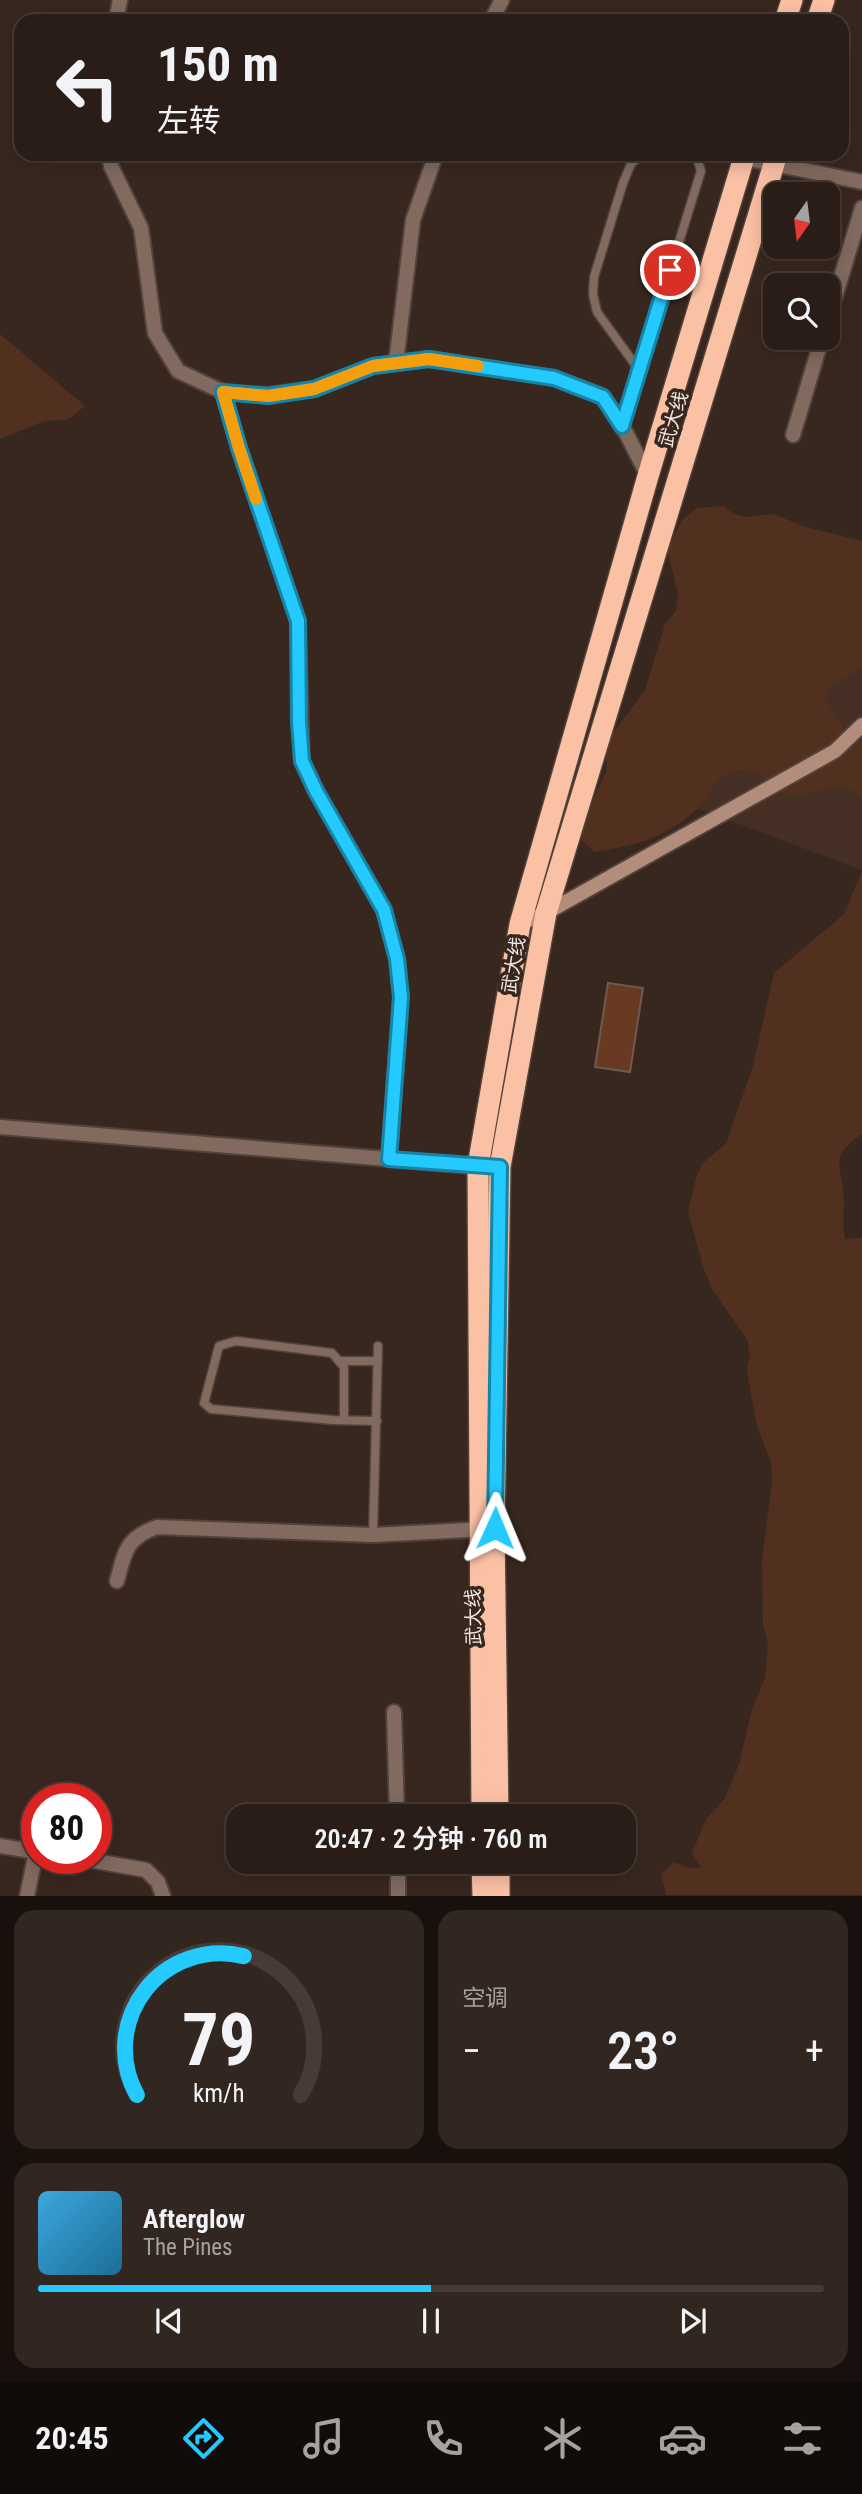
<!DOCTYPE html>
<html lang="zh">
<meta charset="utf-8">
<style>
body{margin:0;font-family:"Roboto Condensed","Noto Sans SC",sans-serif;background:#322620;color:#f1f3f6;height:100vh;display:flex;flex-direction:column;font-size:26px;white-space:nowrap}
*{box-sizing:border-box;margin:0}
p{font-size:23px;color:#a5a2a1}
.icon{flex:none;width:38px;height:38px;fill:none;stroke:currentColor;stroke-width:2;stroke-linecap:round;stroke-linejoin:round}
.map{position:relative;height:1896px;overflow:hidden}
.sheet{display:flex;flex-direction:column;gap:14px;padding:14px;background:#17100d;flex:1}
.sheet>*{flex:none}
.hud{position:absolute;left:14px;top:14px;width:835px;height:147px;border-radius:21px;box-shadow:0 4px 18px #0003,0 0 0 2px #463b36;background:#2a1d17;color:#f1f3f6;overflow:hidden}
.needle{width:46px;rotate:194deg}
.fabs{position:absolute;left:763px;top:182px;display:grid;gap:14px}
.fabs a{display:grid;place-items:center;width:77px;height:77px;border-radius:14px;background:#2a1d17;box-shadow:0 4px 18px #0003,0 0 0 2px #463b36;font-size:35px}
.speed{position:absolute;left:21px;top:1783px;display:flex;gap:14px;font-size:35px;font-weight:700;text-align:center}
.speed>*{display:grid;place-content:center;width:91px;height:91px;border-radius:50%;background:#2a1d17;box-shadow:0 4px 18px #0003,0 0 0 2px #463b36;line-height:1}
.speed .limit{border:10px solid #d22;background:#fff;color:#111}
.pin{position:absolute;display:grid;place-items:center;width:60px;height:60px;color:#fff;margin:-30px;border:4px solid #fff;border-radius:50%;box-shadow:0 2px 7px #0007}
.me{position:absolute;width:77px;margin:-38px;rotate:1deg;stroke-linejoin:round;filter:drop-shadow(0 0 5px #0008)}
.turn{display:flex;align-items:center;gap:24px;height:147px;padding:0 28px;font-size:32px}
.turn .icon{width:91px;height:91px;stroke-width:2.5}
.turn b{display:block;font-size:49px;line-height:60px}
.big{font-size:52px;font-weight:600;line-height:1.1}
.sheet .card{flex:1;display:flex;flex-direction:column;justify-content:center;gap:10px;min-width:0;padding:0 24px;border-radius:21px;background:#322620}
.sheet .dial{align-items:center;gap:0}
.dial svg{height:182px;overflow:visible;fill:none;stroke:#463b36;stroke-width:7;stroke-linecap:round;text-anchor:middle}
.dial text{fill:#f1f3f6;stroke:none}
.song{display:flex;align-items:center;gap:21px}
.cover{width:84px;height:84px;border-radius:10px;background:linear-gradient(135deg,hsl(200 70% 55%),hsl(200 70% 35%))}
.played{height:7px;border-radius:4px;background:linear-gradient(90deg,#24c9fe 50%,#463b36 50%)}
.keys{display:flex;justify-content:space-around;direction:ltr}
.heat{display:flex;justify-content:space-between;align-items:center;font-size:38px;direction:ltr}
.sheet .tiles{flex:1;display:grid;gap:14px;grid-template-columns:1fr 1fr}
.card:last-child{grid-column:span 2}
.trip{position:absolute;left:226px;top:1804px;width:410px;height:70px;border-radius:21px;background:#2a1d17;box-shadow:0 4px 18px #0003,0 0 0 2px #463b36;font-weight:600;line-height:70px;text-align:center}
.tabs{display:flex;height:112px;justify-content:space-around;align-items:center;background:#110c09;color:#a5a2a1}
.tabs .icon{width:49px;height:49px}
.tabs .on{color:#24c9fe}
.tabs b{font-size:32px;color:#f1f3f6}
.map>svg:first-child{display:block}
.built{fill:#452e23}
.green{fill:#513020}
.building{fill:#693921;stroke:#6e5a51;stroke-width:2}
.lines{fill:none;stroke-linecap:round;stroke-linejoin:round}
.lane-casing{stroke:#52423a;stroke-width:11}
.street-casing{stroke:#52423a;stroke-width:18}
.secondary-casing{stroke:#52423a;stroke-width:18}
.highway-casing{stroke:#52423a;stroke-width:24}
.lane{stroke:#826a5f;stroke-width:8}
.street{stroke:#826a5f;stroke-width:14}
.secondary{stroke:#b38d7c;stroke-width:14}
.highway{stroke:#fbc1a5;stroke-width:21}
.route-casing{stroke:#1783a5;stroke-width:18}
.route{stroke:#24c9fe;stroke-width:12}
.slow{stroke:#f59e0b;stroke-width:12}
.labels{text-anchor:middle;stroke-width:7;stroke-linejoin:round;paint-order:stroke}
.street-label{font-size:19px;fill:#f2e6e1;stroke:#38271f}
</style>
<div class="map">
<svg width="862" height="1896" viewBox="0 0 862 1896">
<rect width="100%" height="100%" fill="#38271f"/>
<path class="built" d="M 862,649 L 862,870 L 637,786 Z"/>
<g class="green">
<path d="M 0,334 L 85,406 L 67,420 L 44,421 L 0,439 Z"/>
<path d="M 723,506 L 734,514 L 747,517 L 774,514 L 805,527 L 862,541 L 862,669 L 830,686 L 824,698 L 845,730 L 862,737 L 862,802 L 858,794 C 854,792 848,788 843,787 C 827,786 809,797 790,795 C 771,792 764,771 744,770 C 734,770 722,776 716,783 C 711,789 710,796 705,802 C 668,837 643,844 595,852 L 581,840 L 584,820 L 607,770 L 606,752 L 610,737 L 645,690 L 665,624 L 676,611 L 678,593 L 667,550 L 682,520 L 696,508 Z"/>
<path d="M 862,871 L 862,1134 C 827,1158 843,1166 844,1201 C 844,1216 842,1222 845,1239 L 862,1238 L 862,1895 L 666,1895 L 661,1874 L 674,1862 L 689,1868 L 701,1868 L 692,1853 L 706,1819 L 725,1798 L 739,1764 L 752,1710 L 765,1678 L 768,1645 L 763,1623 L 762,1561 L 772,1482 L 771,1463 L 757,1425 L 750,1389 L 747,1370 L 750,1355 L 747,1339 L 713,1291 L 703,1267 L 688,1211 L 696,1178 L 702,1164 L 726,1143 L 753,1066 L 774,973 L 844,914 Z"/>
</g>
<path class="building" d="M 608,983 L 643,988 L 630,1072 L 595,1067 Z"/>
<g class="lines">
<g class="lane-casing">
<g id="lane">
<path d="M 622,426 L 701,171 L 697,158 L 687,154 L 641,155 L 631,164 L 623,183 L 594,277 L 593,294 L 597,312 L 639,370"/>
<path d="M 339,1361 L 378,1361"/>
<path d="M 344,1420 L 344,1367 L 332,1353 L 236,1341 L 219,1346 L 204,1403 L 211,1409 L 333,1420 L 377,1421"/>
<path d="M 373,1535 L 378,1346"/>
</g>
</g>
<g class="street-casing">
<g id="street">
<path d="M 116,21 L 120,0"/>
<path d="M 491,21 L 502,0"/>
<path d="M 109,154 L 111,166 L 141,228 L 155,333 L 178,371 L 223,392 L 268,395 L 315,389 L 373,366 L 429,359 L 554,378 L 602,396 L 626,433 L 648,476"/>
<path d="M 744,158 L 862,182"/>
<path d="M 828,320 L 862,208"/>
<path d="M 396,363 L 413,220 L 436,154"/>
<path d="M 223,392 L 239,448 L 298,621 L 302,761 L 316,791 L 384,910 L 397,959 L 401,997 L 389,1159"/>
<path d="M 793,435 L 822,338"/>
<path d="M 0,1127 L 485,1167"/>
<path d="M 117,1581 C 125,1551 126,1538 157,1527 L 373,1535 L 486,1529"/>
<path d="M 394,1712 L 397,1816"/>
<path d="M 0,1846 L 37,1852"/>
<path d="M 78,1858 L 146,1870 L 158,1882 L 163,1896"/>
<path d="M 398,1862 L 398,1896"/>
<path d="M 27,1896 L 36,1852"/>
</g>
</g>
<g class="secondary-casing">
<path id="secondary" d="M 520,924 L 546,913 L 835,751 L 862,725"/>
</g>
<g class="highway-casing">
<g id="highway">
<path d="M 785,21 L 792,0"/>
<path d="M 817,21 L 824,0"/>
<path d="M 482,1816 L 478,1166 L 520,924 L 648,476 L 745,154"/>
<path d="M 498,1816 L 494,1528 L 500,1167 L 546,913 L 777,154"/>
<path d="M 482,1862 L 483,1896"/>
<path d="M 499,1862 L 499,1896"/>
</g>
</g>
<use href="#lane" class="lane"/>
<use href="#street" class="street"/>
<use href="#secondary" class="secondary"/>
<use href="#highway" class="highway"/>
</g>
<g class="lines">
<g class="route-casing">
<path id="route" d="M 495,1528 L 500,1167 L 389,1159 L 401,997 L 397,959 L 384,910 L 316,791 L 302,761 L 299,722 L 298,621 L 239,448 L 223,392 L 268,396 L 314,389 L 373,366 L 429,359 L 554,378 L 603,397 L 622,426 L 670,270"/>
</g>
<use href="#route" class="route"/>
<path class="slow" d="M 256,499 L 239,448 L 223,392 L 268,396 L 314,389 L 373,366 L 429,359 L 478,366"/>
</g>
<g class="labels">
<g class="street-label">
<text transform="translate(673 419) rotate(-73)" y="7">武大线</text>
<text transform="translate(513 965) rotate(-80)" y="7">武大线</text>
<text transform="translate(473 1617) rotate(-91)" y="7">武大线</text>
</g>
</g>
</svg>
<div class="fabs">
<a><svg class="needle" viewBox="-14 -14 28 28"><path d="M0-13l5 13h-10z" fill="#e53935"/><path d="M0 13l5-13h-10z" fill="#a5a2a1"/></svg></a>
<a><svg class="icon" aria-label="search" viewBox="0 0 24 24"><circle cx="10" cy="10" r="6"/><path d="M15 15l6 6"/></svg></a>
</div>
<div class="speed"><div class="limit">80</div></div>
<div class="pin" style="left:670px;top:270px;background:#d93025"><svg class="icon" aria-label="arrive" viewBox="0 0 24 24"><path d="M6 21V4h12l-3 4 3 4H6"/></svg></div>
<svg class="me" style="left:495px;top:1528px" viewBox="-20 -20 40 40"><path d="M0-17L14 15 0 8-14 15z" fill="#24c9fe" stroke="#fff" stroke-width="4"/></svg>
<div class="trip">20:47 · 2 分钟 · 760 m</div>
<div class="hud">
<div class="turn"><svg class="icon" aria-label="left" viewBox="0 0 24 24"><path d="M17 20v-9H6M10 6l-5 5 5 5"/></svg><div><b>150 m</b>左转</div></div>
</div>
</div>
<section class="sheet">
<div class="tiles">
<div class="card dial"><svg viewBox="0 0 100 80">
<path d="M14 69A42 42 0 1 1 86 69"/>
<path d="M14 69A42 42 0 0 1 61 8" stroke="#24c9fe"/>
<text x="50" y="56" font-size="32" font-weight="700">79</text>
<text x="50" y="72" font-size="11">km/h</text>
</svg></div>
<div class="card"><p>空调</p>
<div class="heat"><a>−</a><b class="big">23°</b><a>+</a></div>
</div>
<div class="card">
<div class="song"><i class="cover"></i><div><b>Afterglow</b><p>The Pines</p></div></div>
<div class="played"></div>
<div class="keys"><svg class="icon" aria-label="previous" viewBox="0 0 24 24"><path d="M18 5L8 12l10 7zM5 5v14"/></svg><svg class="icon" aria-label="pause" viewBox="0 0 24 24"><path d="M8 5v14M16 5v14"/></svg><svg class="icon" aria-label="next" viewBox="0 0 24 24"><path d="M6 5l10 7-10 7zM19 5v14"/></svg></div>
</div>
</div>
</section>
<nav class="tabs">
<b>20:45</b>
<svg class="icon on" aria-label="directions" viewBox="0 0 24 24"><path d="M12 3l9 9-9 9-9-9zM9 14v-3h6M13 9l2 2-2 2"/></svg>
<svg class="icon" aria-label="music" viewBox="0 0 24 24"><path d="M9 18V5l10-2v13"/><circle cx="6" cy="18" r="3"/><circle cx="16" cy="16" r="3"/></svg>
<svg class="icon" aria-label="phone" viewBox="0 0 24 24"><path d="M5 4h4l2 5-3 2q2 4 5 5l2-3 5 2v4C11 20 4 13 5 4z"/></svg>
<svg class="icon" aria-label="climate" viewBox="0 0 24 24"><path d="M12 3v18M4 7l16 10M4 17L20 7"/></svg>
<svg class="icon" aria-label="car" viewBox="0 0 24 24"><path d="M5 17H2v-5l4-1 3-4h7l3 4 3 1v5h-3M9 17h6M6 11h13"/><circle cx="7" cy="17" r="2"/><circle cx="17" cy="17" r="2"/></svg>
<svg class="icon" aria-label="filters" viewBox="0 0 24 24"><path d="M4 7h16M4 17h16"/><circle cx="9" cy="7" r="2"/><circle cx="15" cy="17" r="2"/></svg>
</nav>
